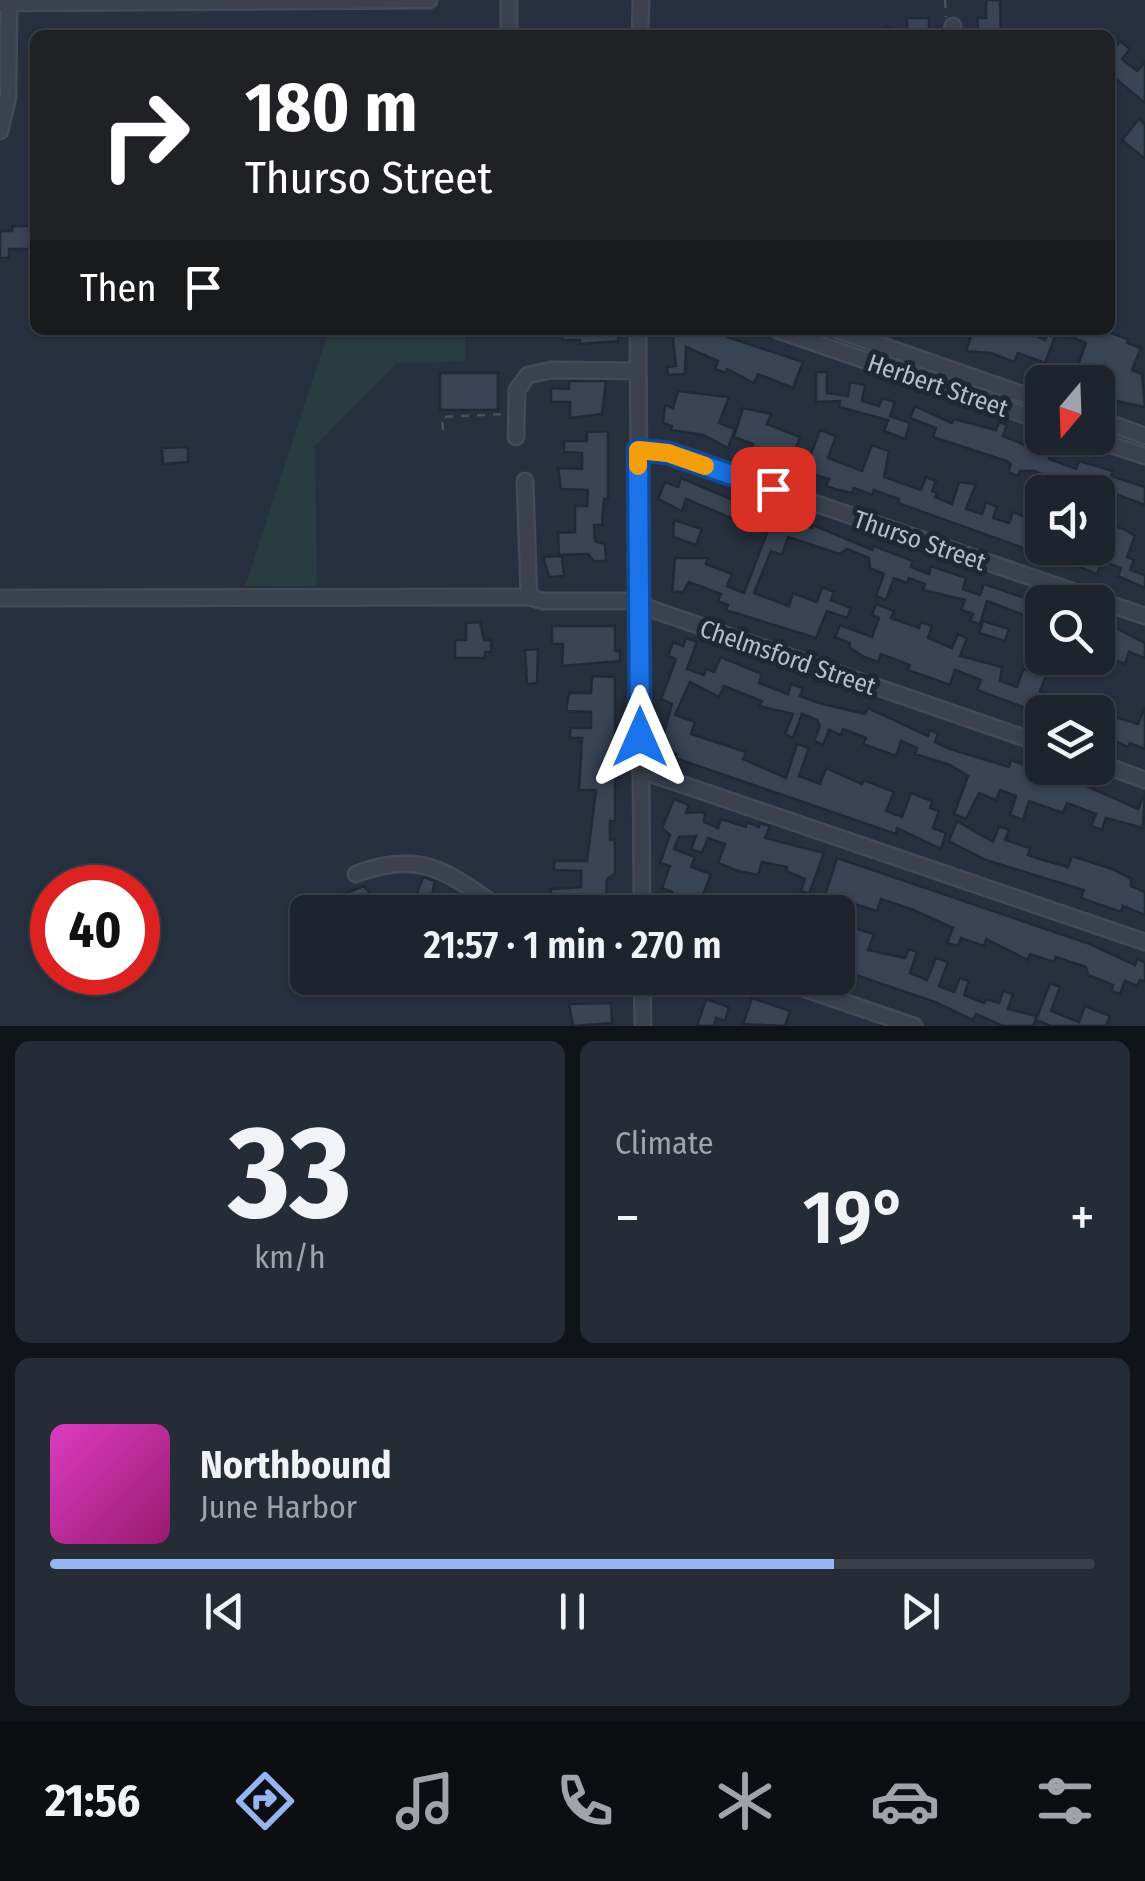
<!DOCTYPE html>
<meta charset="utf-8">
<style>
body{margin:0;font-family:"Fira Sans Condensed",sans-serif;background:#252c36;color:#f1f3f6;height:100vh;display:flex;flex-direction:column;font-size:38px;white-space:nowrap}
*{box-sizing:border-box;margin:0}
p{font-size:32px;color:#a0a4aa}
.icon{flex:none;width:55px;height:55px;fill:none;stroke:currentColor;stroke-width:2;stroke-linecap:round;stroke-linejoin:round}
.map{position:relative;height:1026px;overflow:hidden}
.side{display:flex;flex-direction:column;gap:15px;padding:15px;background:#101419;flex:1}
.side>*{flex:none}
.hud{position:absolute;left:30px;top:30px;width:1085px;height:305px;border-radius:15px;box-shadow:0 2px 8px #0004,0 0 0 2px #3b414a;background:#202124;color:#fff;overflow:hidden}
.needle{width:65px;rotate:199deg}
.tools{position:absolute;left:1025px;top:365px;display:grid;gap:20px}
.tools a{display:grid;place-items:center;width:90px;height:90px;border-radius:15px;background:#1d242e;box-shadow:0 2px 8px #0004,0 0 0 2px #3b414a;font-size:50px}
.speed{position:absolute;left:30px;top:865px;display:flex;gap:20px;font-size:50px;font-weight:700;text-align:center}
.speed>*{display:grid;place-content:center;width:130px;height:130px;border-radius:50%;background:#1d242e;box-shadow:0 2px 8px #0004,0 0 0 2px #3b414a;line-height:1}
.speed .limit{border:15px solid #d22;background:#fff;color:#111}
.pin{position:absolute;display:grid;place-items:center;width:85px;height:85px;color:#fff;margin:-42px;border-radius:20px;box-shadow:0 5px 15px #0006}
.me{position:absolute;width:110px;margin:-55px;rotate:0deg;stroke-linejoin:round;filter:drop-shadow(0 0 8px #0008)}
.turn{display:flex;align-items:center;gap:35px;height:210px;padding:0 50px;font-size:45px}
.turn .icon{width:130px;height:130px;stroke-width:2.5}
.turn b{display:block;font-size:70px;line-height:85px}
.then{display:flex;align-items:center;height:95px;padding:0 50px;background:#0003;gap:20px;font-size:38px}
.big{font-size:75px;font-weight:600;line-height:1.1}
.side .tile{flex:1;display:flex;flex-direction:column;justify-content:center;gap:15px;min-width:0;padding:0 35px;border-radius:15px;background:#252c36}
.side .dial{align-items:center;gap:0}
.dial b{font-size:130px;line-height:1}
.song{display:flex;align-items:center;gap:30px}
.cover{width:120px;height:120px;border-radius:15px;background:linear-gradient(135deg,hsl(310 70% 55%),hsl(320 70% 35%))}
.played{height:10px;border-radius:5px;background:linear-gradient(90deg,#95b4f1 75%,#3b414a 75%)}
.keys{display:flex;justify-content:space-around;direction:ltr}
.heat{display:flex;justify-content:space-between;align-items:center;font-size:55px;direction:ltr}
.side .tiles{flex:1;display:grid;gap:15px;grid-template-columns:1fr 1fr}
.tile:last-child{grid-column:span 2}
.trip{position:absolute;left:290px;top:895px;width:565px;height:100px;border-radius:15px;background:#1d242e;box-shadow:0 2px 8px #0004,0 0 0 2px #3b414a;font-weight:600;line-height:100px;text-align:center}
.tab-bar{display:flex;height:160px;justify-content:space-around;align-items:center;background:#0c0e12;color:#a0a4aa}
.tab-bar .icon{width:70px;height:70px}
.tab-bar .active{color:#95b4f1}
.tab-bar b{font-size:45px;color:#f1f3f6}
.map>svg:first-child{display:block}
.green{fill:#293c3f}
.building{fill:#394454;stroke:#222936;stroke-width:2.5}
.lines{fill:none;stroke-linecap:round;stroke-linejoin:round}
.minor-casing{stroke:#444b58;stroke-width:19}
.path{stroke:#425557;stroke-width:2.5;stroke-dasharray:8 8;stroke-linecap:butt}
.minor{stroke:#3b424e;stroke-width:14}
.route-casing{stroke:#114b97;stroke-width:25}
.route{stroke:#1a73e8;stroke-width:18}
.slow{stroke:#f59e0b;stroke-width:18}
.labels{text-anchor:middle;stroke-width:10;stroke-linejoin:round;paint-order:stroke}
.street-label{font-size:25px;fill:#b7bdc9;stroke:#202734}
</style>
<div class="map">
<svg width="1145" height="1026" viewBox="0 0 1145 1026">
<rect width="100%" height="100%" fill="#27303e"/>
<path class="green" d="M 329,330 L 465,330 L 465,362 L 397,363 L 315,446 L 317,586 L 245,586 Z"/>
<g class="building">
<path d="M 986,0 L 1000,0 L 1001,35 L 978,30 L 977,18 L 986,18 Z"/>
<path d="M 907,18 L 929,18 L 929,35 L 882,35 L 886,26 L 907,34 Z"/>
<path d="M 1120,41 L 1130,49 L 1122,59 L 1137,71 L 1145,62 L 1145,103 L 1110,74 L 1110,54 Z"/>
<path d="M 1139,119 L 1145,124 L 1145,159 L 1122,140 Z"/>
<path d="M 13,226 L 35,226 L 35,249 L 9,249 L 9,258 L 0,258 L 0,231 L 12,231 Z"/>
<path d="M 562,330 L 618,330 L 618,341 L 580,344 L 580,340 L 562,340 Z"/>
<path d="M 672,330 L 712,335 L 714,330 L 729,330 L 727,337 L 803,362 L 793,388 L 758,374 L 754,383 L 727,369 L 726,373 L 715,369 L 718,361 L 686,347 L 685,374 L 668,375 L 667,367 L 676,366 Z"/>
<path d="M 973,330 L 1025,330 L 1045,340 L 1049,330 L 1102,330 L 1128,339 L 1127,343 L 1141,348 L 1132,370 L 1142,374 L 1145,407 L 1107,399 L 1114,381 L 1077,368 L 1086,343 L 1057,331 L 1045,363 L 1018,353 L 1014,362 L 991,353 L 966,351 Z"/>
<path d="M 816,372 L 827,372 L 827,393 L 848,396 L 850,382 L 865,385 L 862,401 L 879,406 L 882,398 L 895,402 L 890,416 L 910,423 L 905,439 L 884,431 L 888,420 L 839,407 L 840,401 L 816,402 Z"/>
<rect x="440" y="373" width="58" height="37"/>
<path d="M 569,381 L 606,381 L 602,414 L 570,418 L 570,402 L 551,402 L 551,388 L 569,389 Z"/>
<path d="M 678,391 L 729,397 L 719,423 L 735,429 L 728,448 L 703,435 L 671,430 L 672,426 L 663,423 L 665,405 L 673,408 Z"/>
<path d="M 915,406 L 952,423 L 954,419 L 996,430 L 999,422 L 1007,425 L 1003,436 L 1027,446 L 1033,432 L 1042,436 L 1041,445 L 1053,449 L 1049,459 L 1076,469 L 1079,461 L 1113,471 L 1111,476 L 1145,487 L 1145,505 L 1064,474 L 1056,490 L 1047,487 L 1051,478 L 1034,471 L 1020,471 L 1018,476 L 1008,472 L 1011,464 L 1007,461 L 933,437 L 936,428 L 910,418 Z"/>
<path d="M 743,408 L 771,414 L 767,424 L 800,437 L 796,448 L 811,454 L 820,430 L 836,436 L 828,458 L 862,471 L 872,445 L 889,451 L 884,477 L 921,490 L 926,477 L 936,481 L 932,491 L 937,493 L 935,497 L 952,504 L 959,482 L 976,484 L 966,509 L 982,514 L 986,502 L 997,507 L 993,518 L 1009,523 L 1013,512 L 1037,522 L 1032,534 L 1042,538 L 1042,548 L 1080,548 L 1111,555 L 1115,526 L 1126,530 L 1135,536 L 1127,557 L 1134,560 L 1130,570 L 1145,575 L 1145,588 L 1118,576 L 1121,568 L 1102,561 L 1097,574 L 1043,553 L 1041,559 L 1030,555 L 1032,551 L 898,503 L 899,499 L 874,490 L 872,495 L 854,488 L 852,493 L 835,489 L 826,486 L 829,479 L 774,463 L 751,449 L 753,444 L 734,437 Z"/>
<path d="M 608,431 L 608,499 L 604,499 L 602,525 L 594,525 L 595,541 L 605,544 L 606,561 L 594,561 L 588,554 L 559,555 L 558,533 L 575,532 L 575,506 L 587,506 L 588,490 L 561,489 L 558,468 L 582,469 L 582,453 L 564,452 L 564,441 L 587,441 L 587,432 Z"/>
<path d="M 188,447 L 188,462 L 163,464 L 162,448 Z"/>
<path d="M 681,478 L 776,518 L 778,515 L 812,528 L 813,525 L 872,550 L 874,546 L 913,561 L 911,567 L 929,574 L 931,566 L 966,578 L 963,589 L 980,595 L 984,584 L 1022,597 L 1042,606 L 1042,622 L 987,601 L 980,624 L 970,621 L 973,614 L 961,610 L 965,600 L 923,590 L 925,584 L 909,578 L 907,583 L 894,578 L 886,600 L 876,596 L 884,574 L 870,568 L 869,558 L 847,549 L 840,554 L 788,537 L 782,555 L 771,551 L 754,593 L 789,606 L 793,593 L 817,602 L 822,587 L 834,592 L 831,600 L 851,608 L 847,618 L 827,611 L 816,638 L 726,610 L 728,605 L 718,601 L 721,594 L 689,582 L 683,592 L 672,592 L 675,558 L 708,558 L 706,564 L 732,574 L 727,586 L 744,593 L 767,533 L 686,499 L 682,511 L 658,499 L 665,482 L 678,487 Z"/>
<path d="M 674,520 L 702,529 L 696,545 L 673,537 Z"/>
<path d="M 562,556 L 564,576 L 549,577 L 543,557 Z"/>
<path d="M 876,604 L 894,611 L 891,618 L 919,628 L 921,622 L 932,626 L 928,638 L 952,648 L 958,634 L 967,638 L 960,656 L 1002,667 L 1000,681 L 1017,687 L 1023,669 L 1046,676 L 1040,691 L 1070,705 L 1074,696 L 1090,702 L 1087,712 L 1042,714 L 977,690 L 981,680 L 955,670 L 950,685 L 908,670 L 910,665 L 881,654 L 878,662 L 864,657 L 849,647 L 850,643 L 835,637 L 840,625 L 872,637 L 879,618 L 872,615 Z"/>
<path d="M 983,621 L 1009,629 L 1005,641 L 979,633 Z"/>
<path d="M 480,622 L 484,640 L 491,640 L 491,652 L 485,652 L 485,658 L 455,658 L 455,640 L 466,640 L 466,623 Z"/>
<path d="M 1108,624 L 1145,643 L 1145,658 L 1129,652 L 1125,664 L 1107,657 L 1110,649 L 1098,644 L 1098,628 L 1106,631 Z"/>
<path d="M 552,626 L 615,626 L 615,651 L 620,651 L 620,661 L 562,666 L 563,644 L 552,644 Z"/>
<path d="M 686,638 L 697,642 L 687,669 L 704,675 L 706,669 L 714,672 L 721,657 L 762,674 L 759,683 L 788,694 L 791,684 L 803,688 L 800,696 L 819,703 L 865,714 L 868,708 L 928,736 L 930,730 L 938,734 L 935,742 L 950,749 L 1009,767 L 1011,760 L 1029,767 L 1031,761 L 1138,809 L 1145,792 L 1143,828 L 1106,818 L 1102,830 L 1091,826 L 1096,814 L 1067,803 L 1063,813 L 1029,801 L 1023,820 L 1010,815 L 1016,796 L 1000,790 L 996,800 L 979,793 L 966,819 L 954,814 L 968,776 L 950,765 L 915,754 L 917,748 L 901,741 L 896,756 L 863,744 L 866,738 L 843,729 L 841,735 L 829,730 L 823,745 L 814,741 L 820,726 L 817,720 L 802,714 L 793,738 L 785,734 L 793,714 L 759,706 L 762,701 L 724,686 L 719,697 L 690,682 L 675,715 L 695,722 L 691,734 L 746,752 L 743,759 L 786,778 L 797,744 L 809,748 L 799,776 L 820,784 L 826,768 L 862,784 L 864,780 L 894,792 L 886,811 L 902,817 L 911,793 L 932,801 L 930,808 L 939,811 L 933,828 L 946,833 L 941,849 L 897,828 L 896,834 L 675,758 L 677,754 L 660,748 L 672,704 L 661,699 L 676,659 L 668,656 L 673,642 L 683,646 Z"/>
<path d="M 538,649 L 537,683 L 527,684 L 525,650 Z"/>
<path d="M 592,676 L 615,677 L 615,821 L 610,821 L 610,840 L 615,840 L 615,874 L 607,879 L 606,903 L 555,904 L 550,889 L 581,887 L 581,871 L 554,870 L 554,861 L 587,861 L 596,790 L 579,790 L 582,738 L 570,738 L 570,728 L 591,728 L 591,712 L 566,711 L 569,693 L 591,693 Z"/>
<path d="M 1145,707 L 1145,749 L 1130,743 L 1128,747 L 1098,732 L 1098,712 L 1138,724 Z"/>
<path d="M 674,799 L 689,805 L 686,813 L 705,812 L 704,822 L 718,828 L 721,819 L 746,827 L 747,822 L 759,827 L 760,823 L 770,826 L 765,838 L 824,853 L 809,894 L 801,891 L 805,879 L 786,871 L 787,867 L 762,862 L 758,875 L 738,871 L 718,863 L 725,844 L 708,838 L 702,853 L 691,849 L 696,836 L 679,837 L 674,849 L 695,857 L 691,867 L 711,874 L 703,895 L 753,912 L 664,912 L 672,892 L 662,888 L 670,866 L 660,863 L 670,835 L 662,828 Z"/>
<path d="M 957,821 L 993,842 L 999,826 L 1009,830 L 1005,840 L 1030,848 L 1028,855 L 1043,860 L 1068,867 L 1072,856 L 1112,869 L 1131,879 L 1131,886 L 1145,892 L 1145,915 L 1123,906 L 1121,912 L 1081,898 L 1084,890 L 986,860 L 949,841 Z"/>
<path d="M 837,858 L 1090,944 L 1135,965 L 1137,959 L 1145,962 L 1145,982 L 1140,980 L 1137,986 L 1125,981 L 1120,994 L 1111,991 L 1113,985 L 1088,975 L 1086,967 L 1056,957 L 1054,962 L 1030,954 L 1028,960 L 986,939 L 984,946 L 961,938 L 958,946 L 947,943 L 953,928 L 911,909 L 881,899 L 877,911 L 825,895 Z"/>
<path d="M 423,877 L 435,881 L 429,912 L 373,912 L 371,900 L 347,910 L 341,895 L 364,886 L 373,898 L 416,896 Z"/>
<path d="M 853,928 L 874,934 L 868,950 L 905,958 L 909,949 L 917,952 L 910,973 L 927,980 L 936,958 L 948,962 L 939,986 L 954,992 L 960,978 L 969,981 L 964,995 L 984,1003 L 986,999 L 999,1003 L 1003,991 L 1013,994 L 1008,1009 L 1037,1016 L 1033,1026 L 1003,1026 L 976,1014 L 973,1020 L 935,1002 L 838,969 L 839,942 L 848,942 Z"/>
<path d="M 1050,983 L 1060,987 L 1051,1011 L 1079,1022 L 1085,1006 L 1110,1016 L 1106,1026 L 1051,1026 L 1036,1020 Z"/>
<path d="M 752,998 L 790,1011 L 785,1026 L 743,1024 Z"/>
<path d="M 706,999 L 729,1007 L 725,1021 L 716,1018 L 714,1026 L 697,1026 Z"/>
<path d="M 611,1003 L 612,1023 L 573,1026 L 569,1004 Z"/>
</g>
<g class="lines">
<g class="minor-casing">
<g id="minor">
<path d="M 0,3 L 429,0"/>
<path d="M 509,35 L 509,0"/>
<path d="M 640,35 L 641,0"/>
<path d="M 950,35 L 953,26"/>
<path d="M 0,131 L 8,97 L 9,3"/>
<path d="M 638,330 L 642,912"/>
<path d="M 777,330 L 1042,421"/>
<path d="M 837,330 L 1042,401"/>
<path d="M 1098,419 L 1145,436"/>
<path d="M 516,437 L 517,390 L 528,375 L 551,370 L 638,371"/>
<path d="M 1090,438 L 1145,456"/>
<path d="M 638,450 L 668,453 L 1145,616"/>
<path d="M 525,481 L 529,597"/>
<path d="M 0,598 L 529,597 L 543,601 L 628,601 L 1042,744"/>
<path d="M 1098,763 L 1145,780"/>
<path d="M 640,770 L 1145,942"/>
<path d="M 356,874 C 424,848 451,875 505,912"/>
<path d="M 642,978 L 643,1026"/>
<path d="M 773,978 L 914,1026"/>
</g>
</g>
<g class="path">
<path d="M 945,0 L 946,17"/>
<path d="M 443,430 L 442,417 L 505,414"/>
</g>
<use href="#minor" class="minor"/>
</g>
<g class="lines">
<g class="route-casing">
<path id="route" d="M 640,737 L 638,450 L 668,453 L 773,489"/>
</g>
<use href="#route" class="route"/>
<path class="slow" d="M 638,466 L 638,450 L 668,453 L 705,466"/>
</g>
<g class="labels">
<g class="street-label">
<text transform="translate(938 385) rotate(19)" y="9">Herbert Street</text>
<text transform="translate(920 540) rotate(19)" y="9">Thurso Street</text>
<text transform="translate(788 657) rotate(19)" y="9">Chelmsford Street</text>
</g>
</g>
</svg>
<div class="tools">
<a><svg class="needle" viewBox="-14 -14 28 28"><path d="M0-13l5 13h-10z" fill="#e53935"/><path d="M0 13l5-13h-10z" fill="#a0a4aa"/></svg></a>
<a><svg class="icon" aria-label="sound" viewBox="0 0 24 24"><path d="M4 9h4l5-4v14l-5-4H4zM17 9q2 3 0 6"/></svg></a>
<a><svg class="icon" aria-label="search" viewBox="0 0 24 24"><circle cx="10" cy="10" r="6"/><path d="M15 15l6 6"/></svg></a>
<a><svg class="icon" aria-label="layers" viewBox="0 0 24 24"><path d="M12 4l9 5-9 5-9-5zM3 14l9 5 9-5"/></svg></a>
</div>
<div class="speed"><div class="limit">40</div></div>
<div class="pin" style="left:773px;top:489px;background:#d93025"><svg class="icon" aria-label="arrive" viewBox="0 0 24 24"><path d="M6 21V4h12l-3 4 3 4H6"/></svg></div>
<svg class="me" style="left:640px;top:737px" viewBox="-20 -20 40 40"><path d="M0-17L14 15 0 8-14 15z" fill="#1a73e8" stroke="#fff" stroke-width="4"/></svg>
<div class="trip">21:57 · 1 min · 270 m</div>
<div class="hud">
<div class="turn"><svg class="icon" aria-label="right" viewBox="0 0 24 24"><path d="M7 20v-9h11M14 6l5 5-5 5"/></svg><div><b>180 m</b>Thurso Street</div></div>
<div class="then">Then<svg class="icon" aria-label="arrive" viewBox="0 0 24 24"><path d="M6 21V4h12l-3 4 3 4H6"/></svg></div>
</div>
</div>
<section class="side">
<div class="tiles">
<div class="tile dial"><b>33</b><p>km/h</p></div>
<div class="tile"><p>Climate</p>
<div class="heat"><a>−</a><b class="big">19°</b><a>+</a></div>
</div>
<div class="tile">
<div class="song"><i class="cover"></i><div><b>Northbound</b><p>June Harbor</p></div></div>
<div class="played"></div>
<div class="keys"><svg class="icon" aria-label="previous" viewBox="0 0 24 24"><path d="M18 5L8 12l10 7zM5 5v14"/></svg><svg class="icon" aria-label="pause" viewBox="0 0 24 24"><path d="M8 5v14M16 5v14"/></svg><svg class="icon" aria-label="next" viewBox="0 0 24 24"><path d="M6 5l10 7-10 7zM19 5v14"/></svg></div>
</div>
</div>
</section>
<nav class="tab-bar">
<b>21:56</b>
<svg class="icon active" aria-label="directions" viewBox="0 0 24 24"><path d="M12 3l9 9-9 9-9-9zM9 14v-3h6M13 9l2 2-2 2"/></svg>
<svg class="icon" aria-label="music" viewBox="0 0 24 24"><path d="M9 18V5l10-2v13"/><circle cx="6" cy="18" r="3"/><circle cx="16" cy="16" r="3"/></svg>
<svg class="icon" aria-label="phone" viewBox="0 0 24 24"><path d="M5 4h4l2 5-3 2q2 4 5 5l2-3 5 2v4C11 20 4 13 5 4z"/></svg>
<svg class="icon" aria-label="climate" viewBox="0 0 24 24"><path d="M12 3v18M4 7l16 10M4 17L20 7"/></svg>
<svg class="icon" aria-label="car" viewBox="0 0 24 24"><path d="M5 17H2v-5l4-1 3-4h7l3 4 3 1v5h-3M9 17h6M6 11h13"/><circle cx="7" cy="17" r="2"/><circle cx="17" cy="17" r="2"/></svg>
<svg class="icon" aria-label="filters" viewBox="0 0 24 24"><path d="M4 7h16M4 17h16"/><circle cx="9" cy="7" r="2"/><circle cx="15" cy="17" r="2"/></svg>
</nav>
